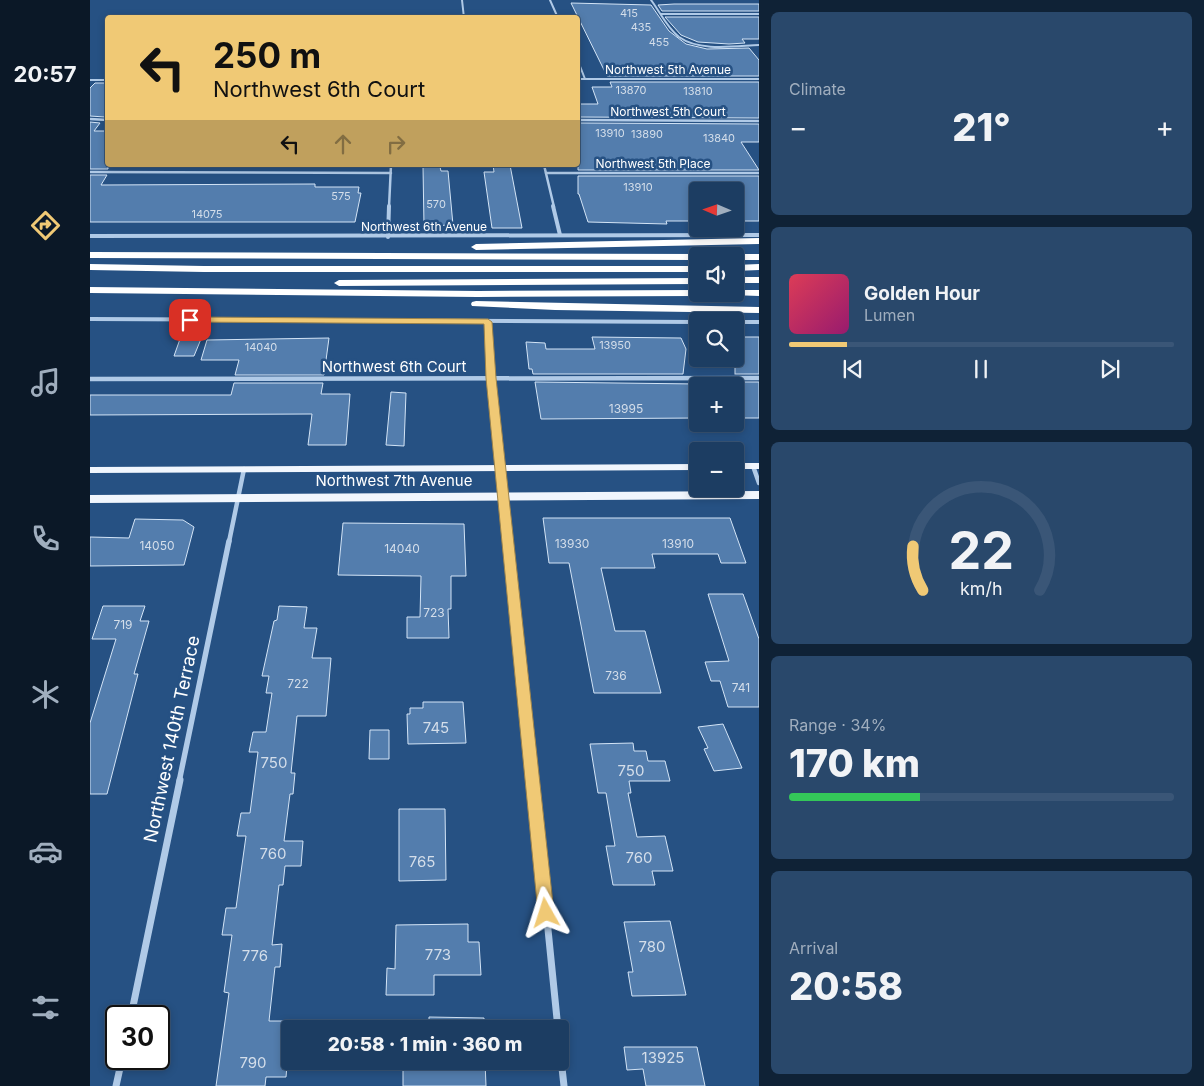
<!DOCTYPE html>
<meta charset="utf-8">
<style>
body{margin:0;font-family:Inter,sans-serif;background:#29486b;color:#f1f3f6;height:100vh;display:flex;flex-direction:column;font-size:19px;white-space:nowrap}
*{box-sizing:border-box;margin:0}
p{font-size:16px;color:#a0aebe}
.icon{flex:none;width:28px;height:28px;fill:none;stroke:currentColor;stroke-width:2;stroke-linecap:round;stroke-linejoin:round}
.map{position:relative;flex:1;overflow:hidden}
.details{display:flex;flex-direction:column;gap:12px;padding:12px;background:#0f2236;width:445px}
.details>*{flex:none}
.hud{position:absolute;left:15px;top:15px;width:475px;height:152px;border-radius:5px;box-shadow:0 2px 8px #0003,0 0 0 1px #3a5677;background:#f0c975;color:#111;overflow:hidden}
.needle{width:32px;rotate:272deg}
.fabs{position:absolute;left:599px;top:182px;display:grid;gap:10px}
.fabs a{display:grid;place-items:center;width:55px;height:55px;border-radius:5px;background:#1c3d62;box-shadow:0 2px 8px #0003,0 0 0 1px #3a5677;font-size:25px}
.speed{position:absolute;left:15px;top:1005px;display:flex;gap:10px;font-size:25px;font-weight:700;text-align:center}
.speed>*{display:grid;place-content:center;width:65px;height:65px;border-radius:50%;background:#1c3d62;box-shadow:0 2px 8px #0003,0 0 0 1px #3a5677;line-height:1}
.speed .limit{border:2px solid #111;border-radius:8px;background:#fff;color:#111}
.pin{position:absolute;display:grid;place-items:center;width:42px;height:42px;color:#fff;margin:-21px;border-radius:10px;box-shadow:0 2px 8px #0006}
.me{position:absolute;width:55px;margin:-28px;rotate:354deg;stroke-linejoin:round;filter:drop-shadow(0 0 4px #0008)}
.turn{display:flex;align-items:center;gap:18px;height:105px;padding:0 25px;font-size:22px}
.turn .icon{width:65px;height:65px;stroke-width:2.5}
.turn b{display:block;font-size:35px;line-height:42px}
.lanes{display:flex;align-items:center;height:48px;padding:0 25px;background:#0003;justify-content:center;gap:25px;direction:ltr}
.lanes .off{opacity:.35}
.big{font-size:38px;font-weight:800;line-height:1.1}
.details .widget{flex:1;display:flex;flex-direction:column;justify-content:center;gap:8px;min-width:0;padding:0 18px;border-radius:8px;background:#29486b}
.details .dial{align-items:center;gap:0}
.dial svg{height:130px;overflow:visible;fill:none;stroke:#3a5677;stroke-width:7;stroke-linecap:round;text-anchor:middle}
.dial text{fill:#f1f3f6;stroke:none}
.song{display:flex;align-items:center;gap:15px}
.cover{width:60px;height:60px;border-radius:8px;background:linear-gradient(135deg,hsl(350 70% 55%),hsl(320 70% 35%))}
.played{height:5px;border-radius:2px;background:linear-gradient(90deg,#f0c975 15%,#3a5677 15%)}
.keys{display:flex;justify-content:space-around;direction:ltr}
.heat{display:flex;justify-content:space-between;align-items:center;font-size:28px;direction:ltr}
.charge{height:8px;border-radius:4px;background:linear-gradient(90deg,#34c759 34%,#3a5677 0)}
.trip{position:absolute;left:191px;top:1020px;width:288px;height:50px;border-radius:5px;background:#1c3d62;box-shadow:0 2px 8px #0003,0 0 0 1px #3a5677;font-weight:800;line-height:50px;text-align:center}
main{display:flex;flex:1;min-height:0}
.tabs{display:flex;flex-direction:column;width:90px;justify-content:space-around;align-items:center;background:#0b1827;color:#a0aebe}
.tabs .icon{width:35px;height:35px}
.tabs .active{color:#f0c975}
.tabs b{font-size:22px;color:#f1f3f6}
.map>svg:first-child{display:block}
.building{fill:#537dad;stroke:#d3e4f6}
.lines{fill:none;stroke-linecap:round;stroke-linejoin:round}
.street-far5{stroke:#b0cae7;stroke-width:2}
.street-far4{stroke:#b0cae7;stroke-width:2.5}
.street-far3{stroke:#b0cae7;stroke-width:4}
.street-far2{stroke:#b0cae7;stroke-width:4.5}
.street-far1{stroke:#b0cae7;stroke-width:5.5}
.street{stroke:#b0cae7;stroke-width:7}
.primary{fill:#f1f6fd;fill-rule:evenodd}
.highway{fill:#fff;fill-rule:evenodd}
.route{fill:#f0c975;stroke:#9c834c}
.labels{text-anchor:middle;stroke-width:5;stroke-linejoin:round;paint-order:stroke}
.far-number-label{font-size:11px;fill:#d4deea}
.far-street-label{font-size:12px;fill:#fff;stroke:#265183}
.number-label{font-size:12px;fill:#d4deea}
.street-label{font-size:15px;fill:#fff;stroke:#265183}
.near-number-label{font-size:15px;fill:#d4deea}
.near-street-label{font-size:18px;fill:#fff;stroke:#265183}
</style>
<main>
<nav class="tabs">
<b>20:57</b>
<svg class="icon active" aria-label="directions" viewBox="0 0 24 24"><path d="M12 3l9 9-9 9-9-9zM9 14v-3h6M13 9l2 2-2 2"/></svg>
<svg class="icon" aria-label="music" viewBox="0 0 24 24"><path d="M9 18V5l10-2v13"/><circle cx="6" cy="18" r="3"/><circle cx="16" cy="16" r="3"/></svg>
<svg class="icon" aria-label="phone" viewBox="0 0 24 24"><path d="M5 4h4l2 5-3 2q2 4 5 5l2-3 5 2v4C11 20 4 13 5 4z"/></svg>
<svg class="icon" aria-label="climate" viewBox="0 0 24 24"><path d="M12 3v18M4 7l16 10M4 17L20 7"/></svg>
<svg class="icon" aria-label="car" viewBox="0 0 24 24"><path d="M5 17H2v-5l4-1 3-4h7l3 4 3 1v5h-3M9 17h6M6 11h13"/><circle cx="7" cy="17" r="2"/><circle cx="17" cy="17" r="2"/></svg>
<svg class="icon" aria-label="filters" viewBox="0 0 24 24"><path d="M4 7h16M4 17h16"/><circle cx="9" cy="7" r="2"/><circle cx="15" cy="17" r="2"/></svg>
</nav>
<div class="map">
<svg width="669" height="1086" viewBox="0 0 669 1086">
<rect width="100%" height="100%" fill="#265183"/>
<g class="building">
<path d="M 481,3 L 561,5 L 579,31 L 596,44 L 617,49 L 659,48 L 669,60 L 669,76 L 517,76 Z"/>
<path d="M 584,4 L 669,4 L 669,11 L 572,11 L 568,5 Z"/>
<path d="M 575,17 L 669,17 L 669,39 L 652,39 L 655,43 L 639,44 L 608,42 L 591,35 Z"/>
<path d="M 520,82 L 669,82 L 669,118 L 488,117 L 488,104 L 508,104 L 502,87 L 522,87 Z"/>
<path d="M 5,83 L 18,83 L 18,114 L 15,117 L 0,116 L 0,88 Z"/>
<path d="M 0,122 L 10,123 L 4,131 L 18,131 L 18,169 L 0,169 Z"/>
<path d="M 488,123 L 669,124 L 669,142 L 651,142 L 669,170 L 488,170 Z"/>
<path d="M 403,165 L 420,165 L 432,228 L 402,228 L 394,172 L 404,172 Z"/>
<path d="M 333,167 L 350,167 L 351,171 L 358,171 L 363,225 L 334,226 Z"/>
<path d="M 0,175 L 17,175 L 11,185 L 225,184 L 225,187 L 269,187 L 268,193 L 271,193 L 265,222 L 0,222 Z"/>
<path d="M 488,176 L 669,176 L 669,221 L 645,221 L 645,191 L 608,191 L 608,221 L 576,221 L 577,224 L 498,222 L 489,194 L 488,194 Z"/>
<path d="M 502,337 L 591,338 L 596,349 L 593,374 L 443,374 L 442,369 L 439,369 L 436,342 L 455,343 L 456,349 L 505,349 Z"/>
<rect x="645" y="337" width="24" height="37"/>
<path d="M 239,338 L 234,375 L 145,375 L 149,360 L 111,360 L 117,340 Z"/>
<path d="M 90,339 L 111,339 L 104,356 L 84,356 Z"/>
<path d="M 445,382 L 608,384 L 608,418 L 451,419 Z"/>
<rect x="645" y="382" width="24" height="36"/>
<path d="M 144,383 L 233,383 L 231,394 L 260,394 L 256,445 L 218,445 L 222,414 L 0,415 L 0,395 L 141,395 Z"/>
<path d="M 301,392 L 316,393 L 314,446 L 296,445 Z"/>
<path d="M 453,518 L 640,518 L 656,563 L 631,563 L 628,554 L 562,554 L 565,568 L 511,568 L 525,631 L 555,631 L 571,693 L 504,693 L 479,563 L 459,563 Z"/>
<path d="M 45,519 L 93,520 L 104,527 L 94,565 L 0,566 L 0,537 L 39,538 Z"/>
<path d="M 253,523 L 374,524 L 376,576 L 361,576 L 361,609 L 358,609 L 359,638 L 317,638 L 317,617 L 330,617 L 331,576 L 248,575 Z"/>
<path d="M 618,594 L 653,594 L 669,639 L 669,707 L 638,707 L 630,681 L 621,681 L 615,662 L 639,661 Z"/>
<path d="M 13,606 L 55,606 L 50,621 L 59,621 L 44,674 L 48,674 L 17,794 L 0,794 L 0,723 L 26,639 L 2,639 Z"/>
<path d="M 189,606 L 217,607 L 214,628 L 227,628 L 222,658 L 241,658 L 236,716 L 207,716 L 201,773 L 205,773 L 203,794 L 200,794 L 194,841 L 213,841 L 211,866 L 195,866 L 193,885 L 189,885 L 182,945 L 192,944 L 190,967 L 185,967 L 179,1021 L 201,1021 L 196,1077 L 176,1077 L 175,1086 L 126,1086 L 139,993 L 134,992 L 142,935 L 132,935 L 136,908 L 146,908 L 156,836 L 147,836 L 151,813 L 160,813 L 168,752 L 159,752 L 163,732 L 176,732 L 182,693 L 176,693 L 179,676 L 172,676 L 184,621 L 187,620 Z"/>
<path d="M 333,702 L 373,702 L 376,743 L 318,744 L 317,714 L 320,714 L 320,708 L 333,708 Z"/>
<path d="M 633,724 L 652,768 L 624,771 L 614,749 L 618,748 L 608,727 Z"/>
<path d="M 280,730 L 299,730 L 299,759 L 279,759 Z"/>
<path d="M 543,743 L 544,751 L 556,751 L 558,761 L 575,761 L 580,781 L 539,781 L 541,793 L 538,793 L 547,837 L 575,836 L 583,871 L 562,871 L 565,885 L 523,885 L 516,846 L 525,846 L 516,793 L 508,793 L 500,744 Z"/>
<path d="M 309,809 L 355,809 L 356,880 L 309,881 Z"/>
<path d="M 580,921 L 596,995 L 542,996 L 538,972 L 543,972 L 534,922 Z"/>
<path d="M 378,924 L 378,942 L 389,942 L 391,975 L 344,975 L 344,995 L 296,995 L 297,968 L 305,969 L 306,925 Z"/>
<path d="M 339,1017 L 394,1018 L 394,1029 L 339,1029 Z"/>
<path d="M 534,1047 L 607,1047 L 615,1086 L 556,1086 L 553,1069 L 537,1070 Z"/>
<path d="M 313,1061 L 395,1061 L 396,1086 L 313,1086 Z"/>
</g>
<g class="lines">
<g class="street-far5">
<path d="M 372,0 L 374,18"/>
<path d="M 460,0 L 468,18"/>
<path d="M 561,0 C 570,12 577,28 589,37 C 610,52 645,46 669,45"/>
<path d="M 571,14 L 669,14"/>
<path d="M 488,61 L 495,79"/>
<path d="M 488,79 L 669,79"/>
<path d="M 0,80 L 18,80"/>
</g>
<g class="street-far4">
<path d="M 0,119 L 18,120"/>
<path d="M 488,120 L 669,121"/>
<path d="M 454,165 L 464,207"/>
<path d="M 0,172 L 301,173"/>
<path d="M 456,173 L 669,173"/>
<path d="M 299,207 L 301,165"/>
</g>
<g class="street-far3">
<path d="M 463,206 L 470,235"/>
<path d="M 0,236 L 669,235"/>
<path d="M 298,237 L 299,206"/>
<path d="M 0,319 L 608,322"/>
<path d="M 398,322 L 400,355"/>
<path d="M 645,322 L 669,322"/>
</g>
<g class="street-far2">
<path d="M 400,353 L 420,542"/>
<path d="M 0,379 L 669,378"/>
<path d="M 663,466 L 669,483"/>
<path d="M 139,542 L 154,469"/>
</g>
<g class="street-far1">
<path d="M 419,541 L 443,782"/>
<path d="M 89,782 L 139,541"/>
</g>
<g class="street">
<path d="M 443,780 L 468,1029"/>
<path d="M 41,1016 L 90,780"/>
<path d="M 470,1050 L 474,1086"/>
<path d="M 26,1086 L 32,1059"/>
</g>
<g class="primary">
<rect x="645" y="463" width="24" height="6"/>
<path d="M 608,464 L 608,470 L 0,473 L 0,467 Z"/>
<path d="M 669,491 L 669,499 L 0,503 L 0,495 Z"/>
</g>
<g class="highway">
<path d="M 669,238 L 669,244 L 386,250 L 381,247 L 386,244 Z"/>
<path d="M 0,252 L 608,254 L 613,256 L 608,256 L 608,260 L 0,258 Z"/>
<path d="M 645,254 L 669,254 L 669,260 L 645,260 L 645,256 L 640,256 Z"/>
<path d="M 0,264 L 114,266 L 608,266 L 608,272 L 114,272 L 0,270 Z"/>
<path d="M 669,264 L 669,270 L 645,271 L 645,265 Z"/>
<rect x="645" y="277" width="24" height="6"/>
<path d="M 608,278 L 608,284 L 249,286 L 244,283 L 249,280 Z"/>
<path d="M 0,287 L 388,291 L 608,290 L 608,294 L 613,294 L 608,296 L 388,297 L 0,293 Z"/>
<path d="M 645,290 L 669,290 L 669,296 L 641,295 L 640,294 L 645,294 Z"/>
<path d="M 386,301 L 669,307 L 669,313 L 465,310 L 382,306 L 381,304 L 382,302 Z"/>
</g>
</g>
<path class="route" d="M 100,317 L 398,319 L 402,322 L 406,378 L 464,913 L 462,918 L 456,920 L 451,918 L 448,913 L 396,378 L 394,324 L 97,322 L 97,318 Z"/>
<g class="labels">
<g class="far-number-label">
<text x="539" y="17">415</text>
<text x="551" y="31">435</text>
<text x="569" y="46">455</text>
<text x="541" y="94">13870</text>
<text x="608" y="95">13810</text>
<text x="520" y="137">13910</text>
<text x="557" y="138">13890</text>
<text x="629" y="142">13840</text>
<text x="548" y="191">13910</text>
<text x="251" y="200">575</text>
<text x="346" y="208">570</text>
<text x="117" y="218">14075</text>
<text x="525" y="349">13950</text>
<text x="171" y="351">14040</text>
</g>
<g class="far-street-label">
<text x="578" y="74">Northwest 5th Avenue</text>
<text x="578" y="116">Northwest 5th Court</text>
<text x="563" y="168">Northwest 5th Place</text>
<text x="334" y="231">Northwest 6th Avenue</text>
</g>
<g class="number-label">
<text x="536" y="413">13995</text>
<text x="482" y="548">13930</text>
<text x="588" y="548">13910</text>
<text x="67" y="550">14050</text>
<text x="312" y="553">14040</text>
<text x="344" y="617">723</text>
<text x="33" y="629">719</text>
<text x="526" y="680">736</text>
<text x="208" y="688">722</text>
<text x="651" y="692">741</text>
</g>
<g class="street-label">
<text x="304" y="372">Northwest 6th Court</text>
<text x="304" y="486">Northwest 7th Avenue</text>
</g>
<g class="near-number-label">
<text x="346" y="733">745</text>
<text x="184" y="768">750</text>
<text x="541" y="776">750</text>
<text x="183" y="859">760</text>
<text x="549" y="863">760</text>
<text x="332" y="867">765</text>
<text x="562" y="952">780</text>
<text x="348" y="960">773</text>
<text x="165" y="961">776</text>
<text x="573" y="1063">13925</text>
<text x="163" y="1068">790</text>
</g>
<g class="near-street-label">
<text transform="translate(82 739) rotate(-78)" y="6">Northwest 140th Terrace</text>
</g>
</g>
</svg>
<div class="fabs">
<a><svg class="needle" viewBox="-14 -14 28 28"><path d="M0-13l5 13h-10z" fill="#e53935"/><path d="M0 13l5-13h-10z" fill="#a0aebe"/></svg></a>
<a><svg class="icon" aria-label="sound" viewBox="0 0 24 24"><path d="M4 9h4l5-4v14l-5-4H4zM17 9q2 3 0 6"/></svg></a>
<a><svg class="icon" aria-label="search" viewBox="0 0 24 24"><circle cx="10" cy="10" r="6"/><path d="M15 15l6 6"/></svg></a>
<a>+</a>
<a>−</a>
</div>
<div class="speed"><div class="limit">30</div></div>
<div class="pin" style="left:100px;top:320px;background:#d93025"><svg class="icon" aria-label="arrive" viewBox="0 0 24 24"><path d="M6 21V4h12l-3 4 3 4H6"/></svg></div>
<svg class="me" style="left:456px;top:913px" viewBox="-20 -20 40 40"><path d="M0-17L14 15 0 8-14 15z" fill="#f0c975" stroke="#fff" stroke-width="4"/></svg>
<div class="trip">20:58 · 1 min · 360 m</div>
<div class="hud">
<div class="turn"><svg class="icon" aria-label="left" viewBox="0 0 24 24"><path d="M17 20v-9H6M10 6l-5 5 5 5"/></svg><div><b>250 m</b>Northwest 6th Court</div></div>
<div class="lanes"><svg class="icon" aria-label="left" viewBox="0 0 24 24"><path d="M17 20v-9H6M10 6l-5 5 5 5"/></svg><svg class="icon off" aria-label="ahead" viewBox="0 0 24 24"><path d="M12 20V5M6 11l6-6 6 6"/></svg><svg class="icon off" aria-label="right" viewBox="0 0 24 24"><path d="M7 20v-9h11M14 6l5 5-5 5"/></svg></div>
</div>
</div>
<section class="details">
<div class="widget"><p>Climate</p>
<div class="heat"><a>−</a><b class="big">21°</b><a>+</a></div>
</div>
<div class="widget">
<div class="song"><i class="cover"></i><div><b>Golden Hour</b><p>Lumen</p></div></div>
<div class="played"></div>
<div class="keys"><svg class="icon" aria-label="previous" viewBox="0 0 24 24"><path d="M18 5L8 12l10 7zM5 5v14"/></svg><svg class="icon" aria-label="pause" viewBox="0 0 24 24"><path d="M8 5v14M16 5v14"/></svg><svg class="icon" aria-label="next" viewBox="0 0 24 24"><path d="M6 5l10 7-10 7zM19 5v14"/></svg></div>
</div>
<div class="widget dial"><svg viewBox="0 0 100 80">
<path d="M14 69A42 42 0 1 1 86 69"/>
<path d="M14 69A42 42 0 0 1 8 42" stroke="#f0c975"/>
<text x="50" y="56" font-size="32" font-weight="700">22</text>
<text x="50" y="72" font-size="11">km/h</text>
</svg></div>
<div class="widget"><p>Range · 34%</p><b class="big">170 km</b><div class="charge"></div></div>
<div class="widget"><p>Arrival</p><b class="big">20:58</b></div>
</section>
</main>
